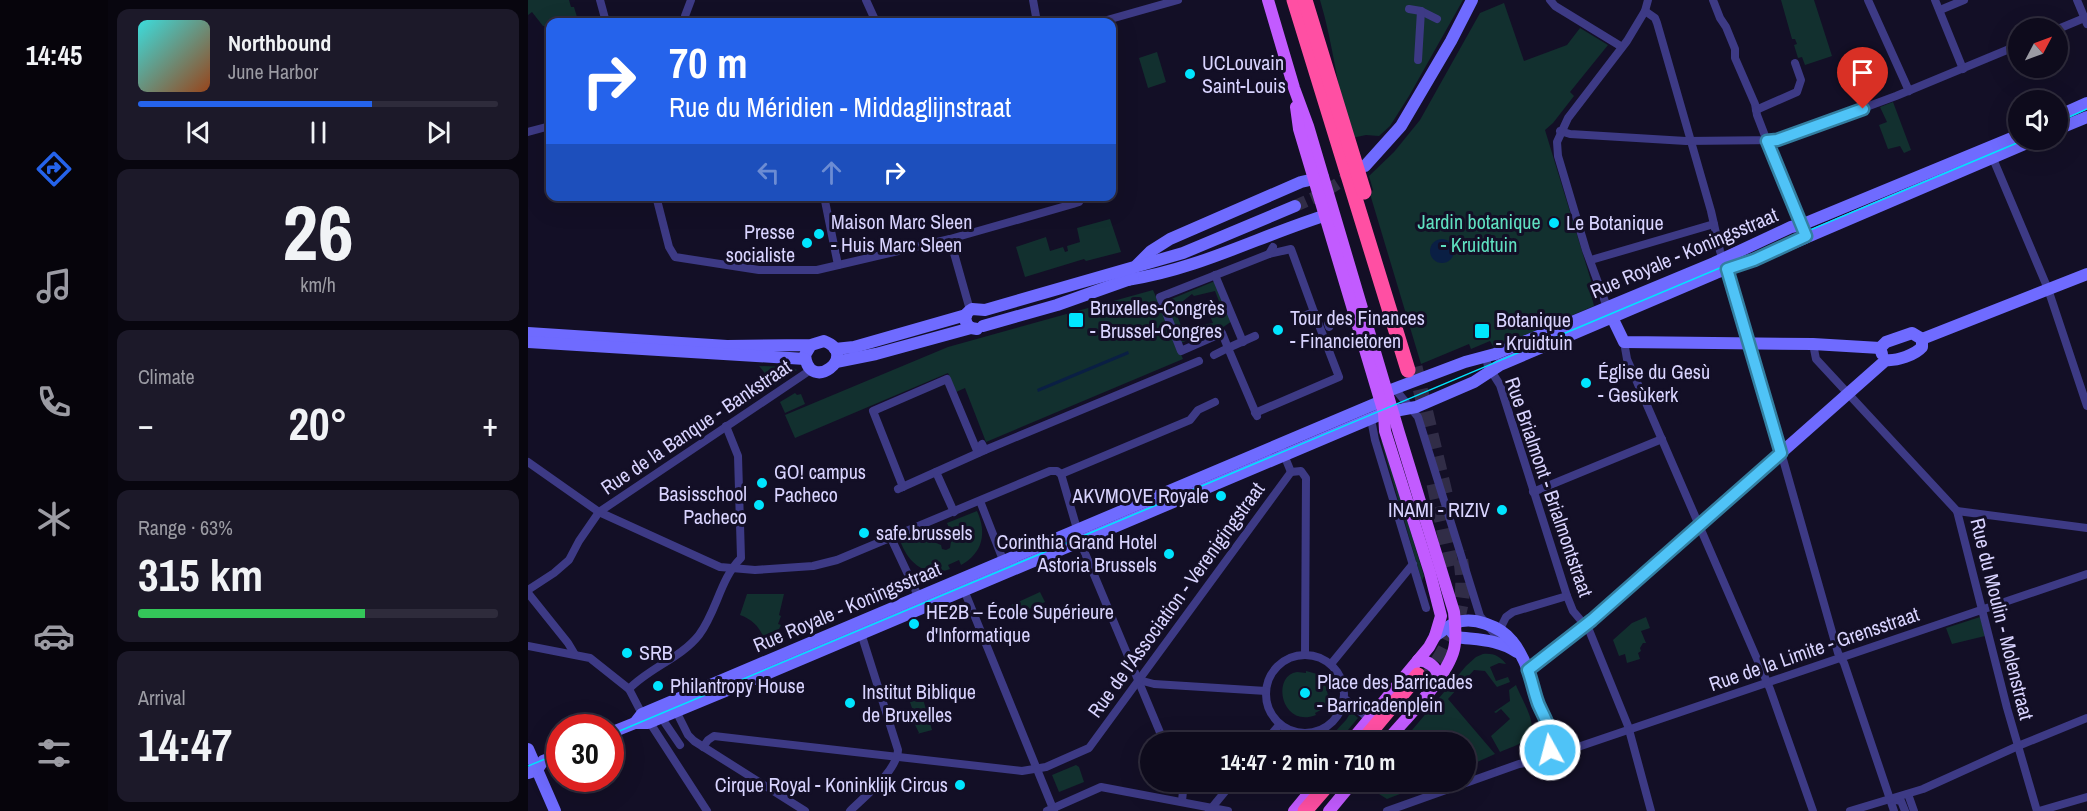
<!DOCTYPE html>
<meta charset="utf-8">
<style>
body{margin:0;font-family:"Archivo Narrow",sans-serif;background:#1c1929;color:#f1f3f6;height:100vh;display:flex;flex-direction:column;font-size:22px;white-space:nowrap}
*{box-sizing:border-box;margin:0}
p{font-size:20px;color:#9b9ba3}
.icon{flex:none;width:33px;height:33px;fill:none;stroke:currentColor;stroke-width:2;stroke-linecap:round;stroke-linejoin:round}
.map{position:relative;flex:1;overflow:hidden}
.details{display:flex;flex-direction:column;gap:9px;padding:9px;background:#08060f;width:420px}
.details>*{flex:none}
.guide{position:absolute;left:18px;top:18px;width:570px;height:183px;border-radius:12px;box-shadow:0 6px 24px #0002,0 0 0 2px #2e2b3b;background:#2563eb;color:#fff;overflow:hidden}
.needle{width:39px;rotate:49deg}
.controls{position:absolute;left:1480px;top:18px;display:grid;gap:12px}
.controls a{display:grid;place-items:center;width:60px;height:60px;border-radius:50%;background:#0e0b1c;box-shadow:0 6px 24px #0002,0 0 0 2px #2e2b3b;font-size:30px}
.speed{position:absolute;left:18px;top:714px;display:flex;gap:12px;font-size:30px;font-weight:700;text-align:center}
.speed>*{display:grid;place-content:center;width:78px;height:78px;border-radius:50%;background:#0e0b1c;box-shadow:0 6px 24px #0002,0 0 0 2px #2e2b3b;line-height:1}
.speed .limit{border:9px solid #d22;background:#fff;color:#111}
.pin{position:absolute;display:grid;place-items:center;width:51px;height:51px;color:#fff;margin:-62px -26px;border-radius:50% 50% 50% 0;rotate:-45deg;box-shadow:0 0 6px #0007}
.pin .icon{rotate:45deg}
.me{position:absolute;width:66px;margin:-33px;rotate:353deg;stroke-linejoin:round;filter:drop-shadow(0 0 4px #0008)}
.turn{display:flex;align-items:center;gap:21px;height:126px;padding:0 24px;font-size:27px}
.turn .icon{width:78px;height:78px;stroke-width:2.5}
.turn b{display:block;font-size:42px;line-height:51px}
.lanes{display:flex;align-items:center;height:57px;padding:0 24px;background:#0003;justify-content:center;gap:30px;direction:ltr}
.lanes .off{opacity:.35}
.big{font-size:45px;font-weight:700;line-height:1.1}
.details .card{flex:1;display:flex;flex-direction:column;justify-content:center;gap:9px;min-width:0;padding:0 21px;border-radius:12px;background:#1c1929}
.details .dial{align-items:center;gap:0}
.dial b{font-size:78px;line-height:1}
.song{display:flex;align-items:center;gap:18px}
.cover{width:72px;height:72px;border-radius:9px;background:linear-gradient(135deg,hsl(180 70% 55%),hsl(20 70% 35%))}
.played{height:6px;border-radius:3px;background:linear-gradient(90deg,#2563eb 65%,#2e2b3b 65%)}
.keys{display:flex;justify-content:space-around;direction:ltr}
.heat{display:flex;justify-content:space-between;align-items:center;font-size:33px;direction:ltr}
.charge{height:9px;border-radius:4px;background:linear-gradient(90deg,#34c759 63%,#2e2b3b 0)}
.trip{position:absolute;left:612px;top:732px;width:336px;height:60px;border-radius:30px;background:#0e0b1c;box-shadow:0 6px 24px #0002,0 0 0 2px #2e2b3b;font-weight:700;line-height:60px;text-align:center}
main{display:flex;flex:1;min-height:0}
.tab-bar{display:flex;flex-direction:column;width:108px;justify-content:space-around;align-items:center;background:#06040b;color:#9b9ba3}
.tab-bar .icon{width:42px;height:42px}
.tab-bar .current{color:#2563eb}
.tab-bar b{font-size:27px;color:#f1f3f6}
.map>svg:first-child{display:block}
.green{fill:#12302f;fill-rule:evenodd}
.water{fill:#0a1f44}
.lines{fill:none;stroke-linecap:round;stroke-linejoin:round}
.secondary-tunnel{stroke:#312d47;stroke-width:12;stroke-dasharray:12 6;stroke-linecap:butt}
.highway-tunnel{stroke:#312d47;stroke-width:15;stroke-dasharray:15 8;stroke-linecap:butt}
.street{stroke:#3d3a85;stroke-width:8}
.secondary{stroke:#6f6bff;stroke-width:12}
.primary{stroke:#c25bff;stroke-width:12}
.highway{stroke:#ff4fa3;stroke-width:15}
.tram{stroke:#00e5ff;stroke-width:1.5}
.route-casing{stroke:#337fa1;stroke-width:15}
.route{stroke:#4fc3f7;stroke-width:10}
.poi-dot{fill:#00e5ff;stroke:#130f26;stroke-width:2}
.labels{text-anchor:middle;stroke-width:6;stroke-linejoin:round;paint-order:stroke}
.poi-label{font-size:20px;fill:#d9d4ff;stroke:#130f26;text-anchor:start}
.park-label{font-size:20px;fill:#5fe0c0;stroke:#130f26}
.street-label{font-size:20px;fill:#d9d4ff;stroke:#130f26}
</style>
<main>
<nav class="tab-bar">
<b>14:45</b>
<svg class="icon current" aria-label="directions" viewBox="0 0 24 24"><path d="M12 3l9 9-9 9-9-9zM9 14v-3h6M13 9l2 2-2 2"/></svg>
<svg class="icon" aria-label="music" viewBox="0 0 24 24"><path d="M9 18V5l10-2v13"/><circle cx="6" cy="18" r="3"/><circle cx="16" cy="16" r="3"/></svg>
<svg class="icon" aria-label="phone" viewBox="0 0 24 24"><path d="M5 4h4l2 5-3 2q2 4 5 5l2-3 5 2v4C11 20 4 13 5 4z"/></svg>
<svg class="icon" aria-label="climate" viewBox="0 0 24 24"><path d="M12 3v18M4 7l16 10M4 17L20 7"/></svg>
<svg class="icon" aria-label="car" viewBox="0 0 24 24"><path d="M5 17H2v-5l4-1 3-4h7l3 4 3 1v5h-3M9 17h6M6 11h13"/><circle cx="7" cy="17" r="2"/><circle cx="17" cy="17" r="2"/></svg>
<svg class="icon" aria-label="filters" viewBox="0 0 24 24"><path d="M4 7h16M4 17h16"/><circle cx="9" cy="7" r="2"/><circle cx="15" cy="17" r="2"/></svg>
</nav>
<section class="details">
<div class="card">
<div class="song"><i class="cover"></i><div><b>Northbound</b><p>June Harbor</p></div></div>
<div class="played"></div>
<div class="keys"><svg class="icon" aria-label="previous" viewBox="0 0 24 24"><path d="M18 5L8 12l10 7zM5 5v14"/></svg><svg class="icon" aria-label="pause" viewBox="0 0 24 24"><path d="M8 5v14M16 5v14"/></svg><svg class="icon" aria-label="next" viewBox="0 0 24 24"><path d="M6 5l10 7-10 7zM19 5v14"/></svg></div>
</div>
<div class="card dial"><b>26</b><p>km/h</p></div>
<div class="card"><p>Climate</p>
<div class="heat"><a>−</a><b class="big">20°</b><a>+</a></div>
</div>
<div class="card"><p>Range · 63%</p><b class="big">315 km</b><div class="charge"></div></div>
<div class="card"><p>Arrival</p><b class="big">14:47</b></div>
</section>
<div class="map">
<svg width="1559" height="811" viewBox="0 0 1559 811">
<rect width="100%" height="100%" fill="#130f26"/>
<g class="green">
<path d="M 0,0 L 41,0 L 43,7 L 46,7 L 49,17 L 34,22 L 22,22 L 22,44 L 19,45 L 17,37 L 21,35 L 18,26 L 15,26 L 4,12 L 0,15 Z"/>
<path d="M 792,0 L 935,0 L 881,96 L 862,126 L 851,136 L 838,135 L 824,138 C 809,92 806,46 792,0 Z"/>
<path d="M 1253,0 L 1286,0 L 1304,56 L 1277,65 L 1274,57 L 1270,58 L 1266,45 L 1269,44 L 1267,39 L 1264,39 Z"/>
<path d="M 976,3 L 996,61 L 1039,45 L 1052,28 L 1080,45 L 1042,92 L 1046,96 L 1025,123 L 1017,130 L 1068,297 L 1064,298 L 1066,306 L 966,348 L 962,341 L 943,349 L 941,344 L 893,364 L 842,194 L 845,190 L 841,176 L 866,152 L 892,120 L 952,13 Z"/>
<path d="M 629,52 L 638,82 L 620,88 L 611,58 Z"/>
<path d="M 1365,102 L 1383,150 L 1376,153 L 1372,146 L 1360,149 L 1351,125 L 1359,122 L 1352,107 Z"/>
<path d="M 582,219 L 593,252 L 558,261 L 556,259 L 497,277 L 488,247 L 518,237 L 522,251 L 535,247 L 537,252 L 540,251 L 539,246 L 552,242 L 549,228 Z"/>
<path d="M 687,281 L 704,321 L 694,328 L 693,326 L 653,343 L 636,302 ZM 687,291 L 694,309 L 682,316 L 685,323 L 654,328 L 646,308 L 664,294 L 666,296 Z"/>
<path d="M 625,290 L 655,359 L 458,442 L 437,388 L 428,392 L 420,373 L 267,438 L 257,415 L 420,347 Z"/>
<path d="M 231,366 L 265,367 L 269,370 L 244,387 L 242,386 L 240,377 Z"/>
<path d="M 267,393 L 269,395 L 273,394 L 277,404 L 257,413 L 252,402 Z"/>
<path d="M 855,440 L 896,576 L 894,581 L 853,441 Z"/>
<path d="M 449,511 C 459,533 455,553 433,565 L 431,560 L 420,565 L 422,569 C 399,578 381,564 373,543 L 402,530 L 406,542 L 413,545 L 414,549 L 418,550 L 422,548 L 424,535 L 419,523 Z"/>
<path d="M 512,592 L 517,602 L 483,617 L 479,607 Z"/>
<path d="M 219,594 L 256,594 L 251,615 L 253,616 L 250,624 L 253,625 L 251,629 L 235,636 C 230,625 223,619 212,615 Z"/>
<path d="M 1118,617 L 1122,628 L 1113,631 L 1118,643 L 1115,643 L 1112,648 L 1113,651 L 1110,653 L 1112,659 L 1099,663 L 1097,654 L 1091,656 L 1085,640 L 1104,623 Z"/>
<path d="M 1452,617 L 1457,636 L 1424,644 L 1418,628 Z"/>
<path d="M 955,654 C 965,653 972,656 978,664 L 971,663 L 962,667 L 968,681 L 980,677 L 982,682 L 969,687 L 957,671 L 946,670 L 920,699 L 967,754 L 938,767 L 938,742 L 874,742 L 938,666 L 948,657 Z"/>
<path d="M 778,671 L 789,674 L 798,683 L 797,685 C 802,698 802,707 787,713 L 788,715 C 753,729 743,675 769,672 C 772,672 775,673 778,673 Z"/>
<path d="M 988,685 C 993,699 1013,727 999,739 C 992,745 981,748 972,752 L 963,736 L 982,719 L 973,709 L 968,713 L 966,712 L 982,701 L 981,690 Z"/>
<path d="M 395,699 L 404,730 L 389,734 L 391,733 L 380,710 L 384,708 L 382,702 Z"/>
<path d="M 823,712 L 830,718 L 810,742 L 803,736 L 818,720 Z"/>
<path d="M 548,765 L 551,767 L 556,782 L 531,792 L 524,775 Z"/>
<path d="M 844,782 L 903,782 L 859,799 L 851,794 Z"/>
</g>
<g class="water">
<circle cx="914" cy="251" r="12"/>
<path d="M 600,351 L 601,354 L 510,392 L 509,389 Z"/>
</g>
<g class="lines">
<path class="secondary-tunnel" d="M 767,206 L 792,195 L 826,173"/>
<g class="highway-tunnel">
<path d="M 887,367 L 918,497"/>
<path d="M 906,484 L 924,569"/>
<path d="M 897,681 C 925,641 943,602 931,552"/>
</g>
<g class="street">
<path d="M 72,0 L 78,22"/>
<path d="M 338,0 L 348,22"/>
<path d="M 505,0 L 509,22"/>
<path d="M 1022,0 L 1027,6 L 1094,47"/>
<path d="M 1185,0 L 1192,18 L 1198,27 L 1207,49 L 1207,58 L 1227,104 L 1229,115 L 1239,141 L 1278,236"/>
<path d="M 1340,0 L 1381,91"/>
<path d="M 1407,0 L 1435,69"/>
<path d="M 1549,0 L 1559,24"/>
<path d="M 881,9 L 893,11 L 909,19"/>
<path d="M 1412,10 L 1436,0"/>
<path d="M 1117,11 L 1127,18 L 1129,23 L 1183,211 L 1192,251 L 1222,343 L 1310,653 L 1316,663 L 1366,811"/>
<path d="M 159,22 L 157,16 L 163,0"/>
<path d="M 572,22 L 650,0"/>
<path d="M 1530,29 L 1559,17"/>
<path d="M 890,60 L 893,11"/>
<path d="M 1228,110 L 1269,92 L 1273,80 L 1267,63"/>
<path d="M 1032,131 L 1042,134 L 1158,141 L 1249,140 L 1368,96 L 1491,45"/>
<path d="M 0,132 L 22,126"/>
<path d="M 1463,154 L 1520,289 L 1559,406"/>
<path d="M 128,196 L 141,247 L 147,257 L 231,270 L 289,270 L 422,239 L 545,204 L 551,202 L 555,196"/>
<path d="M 296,196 L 310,265"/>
<path d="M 422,239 L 442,310"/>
<path d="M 741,254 L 763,249 L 786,312 L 770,318"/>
<path d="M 1063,260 L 1186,224"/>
<path d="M 687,275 L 715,342"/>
<path d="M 1079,307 L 1058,250 L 1030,156 L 1029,142 L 1040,118 L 1099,41 L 1117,11 L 1120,0"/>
<path d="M 800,324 L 801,327"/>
<path d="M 727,336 L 700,348 L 729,416"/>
<path d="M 1096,342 L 1099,359 L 1242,689 L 1285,811"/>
<path d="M 1285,344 L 1288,359 L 1429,511 L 1479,708 L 1509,811"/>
<path d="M 686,355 L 700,348 L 694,333 L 653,351 L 632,297 L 741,254 L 745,247"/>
<path d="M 958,358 L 960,366 L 972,385 L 1039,596 L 1045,611 L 1061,630 L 1100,726 L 1123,811"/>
<path d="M 867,389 L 890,417 L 952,616 L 973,642"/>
<path d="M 727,413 L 811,377 L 786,312"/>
<path d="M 843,419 L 847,440 L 898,608"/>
<path d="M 457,450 L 671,361"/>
<path d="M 754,450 L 763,472"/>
<path d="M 0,462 L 71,512 L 192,567 L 227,570 L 285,566 L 309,560 L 522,471 L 529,471 L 533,474"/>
<path d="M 408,472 L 426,512"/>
<path d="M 763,472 L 773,471 L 778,478 L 777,655"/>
<path d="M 533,474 L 554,546 L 636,742"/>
<path d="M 533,474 L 662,420 L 670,410 L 687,402"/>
<path d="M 375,487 L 345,411 L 419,379 L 450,453"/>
<path d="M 370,489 L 457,450 L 454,444"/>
<path d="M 1005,492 L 1134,439"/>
<path d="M 452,501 L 477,565"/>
<path d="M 1429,511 L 1559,528"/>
<path d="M 363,538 L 392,600"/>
<path d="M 0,590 L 26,573 L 41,560 L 51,541 L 71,512 L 284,369"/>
<path d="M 436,590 L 526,811"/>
<path d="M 0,593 L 40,643 L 46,653"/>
<path d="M 971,631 L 978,617 L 985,612 L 1039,596"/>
<path d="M 0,646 L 62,658 L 101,689 L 114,714 L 124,726 L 179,811"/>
<circle cx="777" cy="694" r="39"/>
<path d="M 803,664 L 885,564"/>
<path d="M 1000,670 L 1009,701 L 1021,729 L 1024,746"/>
<path d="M 611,680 L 626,684 L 738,691"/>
<path d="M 101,689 C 121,668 153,658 171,635 C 189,611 192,579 213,558 L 210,456 L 198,426"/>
<path d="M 816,698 L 841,719"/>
<path d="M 148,711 L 160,735 L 166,741 L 277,811"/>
<path d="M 137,723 L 152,745"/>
<path d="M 788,732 L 800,742"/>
<path d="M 737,742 L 752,724"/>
<path d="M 1024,746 L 1036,749 L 1044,749 L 1559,574"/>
<path d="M 175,747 L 180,740 L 186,736 L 494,771 L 518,767 L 561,748 L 763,472"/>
<path d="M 998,758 L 1008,753 L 1021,729"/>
<path d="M 653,782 L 655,791 L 654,801"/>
<path d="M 1380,794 L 1386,811"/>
<path d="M 1368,800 L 1373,801 L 1377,811"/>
<path d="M 322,811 C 337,796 369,771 370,750 L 332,630"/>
<path d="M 519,811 L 573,787 L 700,811"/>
<path d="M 681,811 L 705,782"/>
<path d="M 859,811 L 991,764 C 1004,762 1016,758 1024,746"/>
<path d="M 1322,811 L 1395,789 L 1490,746 L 1559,718"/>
<path d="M 1511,811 L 1559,797"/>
</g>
<g class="secondary">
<path d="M 1530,116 L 1559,103"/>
<path d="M 1530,129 L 1559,117"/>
<path d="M 837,166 L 873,126 L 923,41 L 944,0"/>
<path d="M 609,265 L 623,251 L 642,239 L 773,182 L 795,177"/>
<path d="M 599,280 C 672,269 735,234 805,213"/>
<path d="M 1081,311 L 1096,342 L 1285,344 L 1352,348"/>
<path d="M 455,326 L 529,305 L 605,278"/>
<path d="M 443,328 C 435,323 436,313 444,309 L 457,310 L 655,253 L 767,206"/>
<path d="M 0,333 L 199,346 L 283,345 L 296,341 C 333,355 281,395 277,355 L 283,345"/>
<path d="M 1394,339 L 1559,274"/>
<path d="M 0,342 L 277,359"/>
<path d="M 307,349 L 326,347 L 438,315"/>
<path d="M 1354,354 L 1352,348 L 1358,342 L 1384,333 L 1394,339"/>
<path d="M 308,362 L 348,354 L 443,328 L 449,329"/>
<path d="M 921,628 L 928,637 C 950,640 970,639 989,652"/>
<path d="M 907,636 C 914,631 920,626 927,623 C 945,616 972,626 984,641 C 991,649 996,660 1000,670 L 1008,665 L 1064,620 L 1358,360 C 1369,361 1387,355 1394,347 L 1394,339"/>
<path d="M 107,723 L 114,714 L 849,403 L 860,391 L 937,362 L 967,354 L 1186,263 L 1263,227 L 1273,225 L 1491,135"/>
<path d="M 82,733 L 107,723 L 120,723 L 219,682 L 856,413 L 888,407 L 946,382 L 972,365 L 1188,273 L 1249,250 L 1506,140"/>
<path d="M 0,749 L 27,811"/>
<path d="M 0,773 L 9,770 L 15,761 L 32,755"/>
</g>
<g class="primary">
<path d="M 740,0 L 766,88 L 780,126 L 871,433 L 926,612 C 927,624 929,637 926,649 C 919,678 877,719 858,742"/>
<path d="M 768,107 L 771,129 L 856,413 L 857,431 L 902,573 L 913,616 L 907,636 L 901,647 L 822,742"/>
<path d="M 890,660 C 901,661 908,667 911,677"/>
<path d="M 766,811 L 790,782"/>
<path d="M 801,811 L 825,782"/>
</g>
<g class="highway">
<path d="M 766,0 L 880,370"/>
<path d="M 777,0 L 836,192"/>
<path d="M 834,742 L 890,675"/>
<path d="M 777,811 L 802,782"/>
</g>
<g class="tram">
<path d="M 1530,122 L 1559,109"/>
<path d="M 82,735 L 1496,140"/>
<path d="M 0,766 L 32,753"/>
</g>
</g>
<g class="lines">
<g class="route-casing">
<path id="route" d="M 1022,750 C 1029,736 1015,716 1010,703 C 1006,692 1004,681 1000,670 L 1064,620 L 1253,453 L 1199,269 L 1226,260 L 1278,236 L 1239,141 L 1249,140 L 1335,109"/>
</g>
<use href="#route" class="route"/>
</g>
<g class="poi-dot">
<circle cx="662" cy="74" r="6"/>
<circle cx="1026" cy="223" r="6"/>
<circle cx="291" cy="234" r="6"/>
<circle cx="279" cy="243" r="6"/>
<rect x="540" y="312" width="16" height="16" rx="3"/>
<circle cx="750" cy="330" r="6"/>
<rect x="946" y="323" width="16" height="16" rx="3"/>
<circle cx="1058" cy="383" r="6"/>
<circle cx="234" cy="483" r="6"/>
<circle cx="693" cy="496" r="6"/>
<circle cx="231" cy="505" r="6"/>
<circle cx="974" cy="510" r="6"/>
<circle cx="336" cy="533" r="6"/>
<circle cx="641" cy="554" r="6"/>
<circle cx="386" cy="624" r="6"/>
<circle cx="99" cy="653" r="6"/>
<circle cx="130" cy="686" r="6"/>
<circle cx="777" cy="693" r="6"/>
<circle cx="322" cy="703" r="6"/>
<circle cx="432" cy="785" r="6"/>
</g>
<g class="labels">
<g class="poi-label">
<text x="674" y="70">UCLouvain<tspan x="674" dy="23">Saint-Louis</tspan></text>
<text x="303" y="229">Maison Marc Sleen<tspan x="303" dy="23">- Huis Marc Sleen</tspan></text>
<text x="1038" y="230">Le Botanique</text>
<text x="267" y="239" text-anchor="end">Presse<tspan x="267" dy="23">socialiste</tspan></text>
<text x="562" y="315">Bruxelles-Congrès<tspan x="562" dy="23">- Brussel-Congres</tspan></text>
<text x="762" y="325">Tour des Finances<tspan x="762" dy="23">- Financietoren</tspan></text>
<text x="968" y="327">Botanique<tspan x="968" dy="23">- Kruidtuin</tspan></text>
<text x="1070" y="379">Église du Gesù<tspan x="1070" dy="23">- Gesùkerk</tspan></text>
<text x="246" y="479">GO! campus<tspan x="246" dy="23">Pacheco</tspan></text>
<text x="219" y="501" text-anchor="end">Basisschool<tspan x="219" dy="23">Pacheco</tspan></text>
<text x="681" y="503" text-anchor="end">AKVMOVE Royale</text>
<text x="962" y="517" text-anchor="end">INAMI - RIZIV</text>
<text x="348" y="540">safe.brussels</text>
<text x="629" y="549" text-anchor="end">Corinthia Grand Hotel<tspan x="629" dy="23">Astoria Brussels</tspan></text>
<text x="398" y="619">HE2B – École Supérieure<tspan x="398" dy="23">d'Informatique</tspan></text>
<text x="111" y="660">SRB</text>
<text x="789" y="689">Place des Barricades<tspan x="789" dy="23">- Barricadenplein</tspan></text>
<text x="142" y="693">Philantropy House</text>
<text x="334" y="699">Institut Biblique<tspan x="334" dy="23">de Bruxelles</tspan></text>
<text x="420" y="792" text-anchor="end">Cirque Royal - Koninklijk Circus</text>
</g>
<g class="park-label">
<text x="951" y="229">Jardin botanique<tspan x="951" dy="23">- Kruidtuin</tspan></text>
</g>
<g class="street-label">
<text transform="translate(1156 253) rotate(-23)" y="7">Rue Royale - Koningsstraat</text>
<text transform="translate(168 427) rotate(-34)" y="7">Rue de la Banque - Bankstraat</text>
<text transform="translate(1021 487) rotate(71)" y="7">Rue Brialmont - Brialmontstraat</text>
<text transform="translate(648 600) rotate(-54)" y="7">Rue de l'Association - Verenigingstraat</text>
<text transform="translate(319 607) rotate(-23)" y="7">Rue Royale - Koningsstraat</text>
<text transform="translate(1474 619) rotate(76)" y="7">Rue du Moulin - Molenstraat</text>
<text transform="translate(1286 649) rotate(-19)" y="7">Rue de la Limite - Grensstraat</text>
</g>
</g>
</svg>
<div class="controls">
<a><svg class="needle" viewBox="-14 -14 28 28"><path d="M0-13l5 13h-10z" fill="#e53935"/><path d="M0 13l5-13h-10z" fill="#9b9ba3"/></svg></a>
<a><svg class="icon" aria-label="sound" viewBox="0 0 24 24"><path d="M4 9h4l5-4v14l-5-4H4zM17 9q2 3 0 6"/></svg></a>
</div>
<div class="speed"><div class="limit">30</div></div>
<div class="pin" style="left:1335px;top:109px;background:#d93025"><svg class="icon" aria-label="arrive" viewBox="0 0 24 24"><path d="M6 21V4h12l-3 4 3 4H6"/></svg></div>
<svg class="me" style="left:1022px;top:750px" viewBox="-20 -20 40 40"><circle r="17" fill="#4fc3f7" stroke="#fff" stroke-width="3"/><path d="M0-11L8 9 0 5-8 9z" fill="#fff"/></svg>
<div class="trip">14:47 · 2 min · 710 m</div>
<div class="guide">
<div class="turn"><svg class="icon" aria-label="right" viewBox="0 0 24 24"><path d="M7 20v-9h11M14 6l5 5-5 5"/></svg><div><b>70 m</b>Rue du Méridien - Middaglijnstraat</div></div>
<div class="lanes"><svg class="icon off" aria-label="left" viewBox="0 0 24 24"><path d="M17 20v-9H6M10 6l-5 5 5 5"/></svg><svg class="icon off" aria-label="ahead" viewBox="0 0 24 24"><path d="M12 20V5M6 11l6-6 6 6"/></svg><svg class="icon" aria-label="right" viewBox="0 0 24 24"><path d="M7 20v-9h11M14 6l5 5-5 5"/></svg></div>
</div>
</div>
</main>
